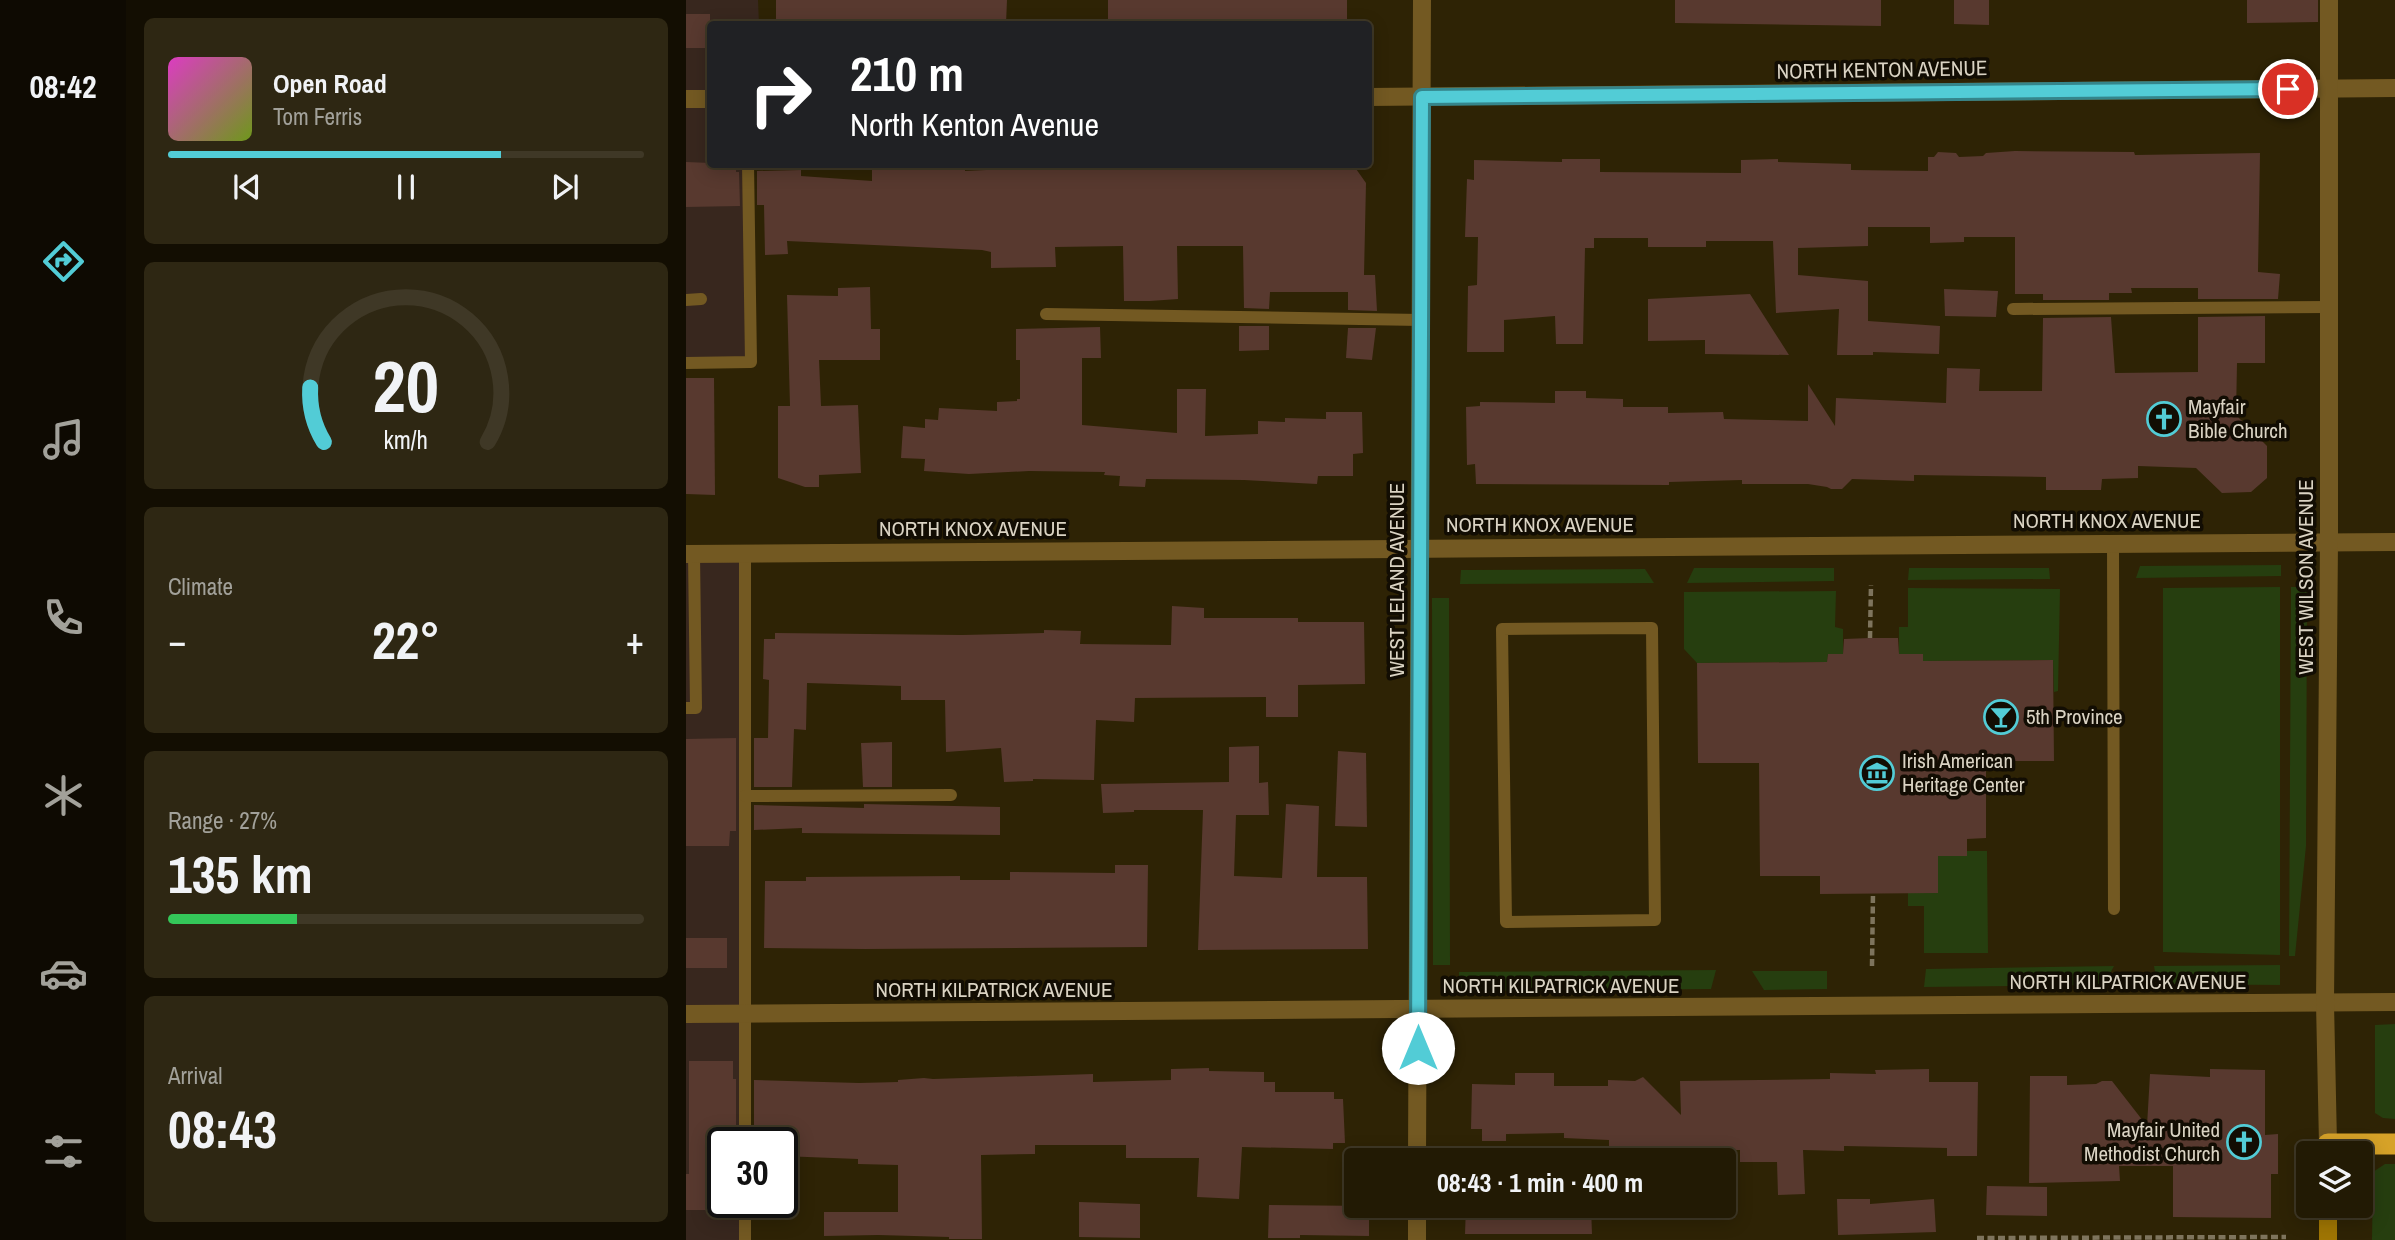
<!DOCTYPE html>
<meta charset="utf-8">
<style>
body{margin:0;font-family:"Archivo Narrow",sans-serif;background:#2e2713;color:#f1f3f6;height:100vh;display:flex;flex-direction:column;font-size:26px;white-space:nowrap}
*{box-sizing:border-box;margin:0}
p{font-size:23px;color:#a2a19a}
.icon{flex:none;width:38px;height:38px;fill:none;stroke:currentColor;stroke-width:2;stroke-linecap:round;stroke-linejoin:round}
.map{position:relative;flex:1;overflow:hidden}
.details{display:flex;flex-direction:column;gap:18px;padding:18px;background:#130e02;width:560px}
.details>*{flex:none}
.hud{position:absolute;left:21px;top:21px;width:665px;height:147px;border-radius:7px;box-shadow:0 4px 18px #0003,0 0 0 2px #3f3826;background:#202124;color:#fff;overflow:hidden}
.controls{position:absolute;left:1610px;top:1141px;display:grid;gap:14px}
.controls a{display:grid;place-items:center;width:77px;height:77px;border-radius:7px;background:#221a04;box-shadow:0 4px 18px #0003,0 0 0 2px #3f3826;font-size:35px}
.speed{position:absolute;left:21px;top:1127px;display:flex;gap:14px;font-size:35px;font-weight:700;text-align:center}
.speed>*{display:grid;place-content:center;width:91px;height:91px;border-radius:50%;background:#221a04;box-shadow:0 4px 18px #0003,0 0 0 2px #3f3826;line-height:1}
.speed .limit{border:4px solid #111;border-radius:10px;background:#fff;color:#111}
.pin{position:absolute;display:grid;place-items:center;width:60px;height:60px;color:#fff;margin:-30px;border:4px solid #fff;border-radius:50%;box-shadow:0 2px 7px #0007}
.me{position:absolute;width:77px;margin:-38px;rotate:0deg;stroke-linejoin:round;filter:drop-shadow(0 0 5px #0008)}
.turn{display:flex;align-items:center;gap:24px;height:147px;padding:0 28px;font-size:32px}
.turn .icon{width:91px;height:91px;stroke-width:2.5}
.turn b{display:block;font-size:49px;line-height:60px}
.big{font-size:52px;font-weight:700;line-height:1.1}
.details .card{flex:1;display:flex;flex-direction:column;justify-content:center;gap:10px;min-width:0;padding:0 24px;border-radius:10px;background:#2e2713}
.details .dial{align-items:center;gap:0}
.dial svg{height:182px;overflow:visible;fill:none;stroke:#3f3826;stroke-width:7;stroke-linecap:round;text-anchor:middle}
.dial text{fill:#f1f3f6;stroke:none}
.song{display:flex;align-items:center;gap:21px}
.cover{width:84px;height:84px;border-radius:10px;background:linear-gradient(135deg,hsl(310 70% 55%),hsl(80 70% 35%))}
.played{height:7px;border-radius:4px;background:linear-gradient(90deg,#52ccd6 70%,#3f3826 70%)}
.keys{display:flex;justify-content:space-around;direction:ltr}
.heat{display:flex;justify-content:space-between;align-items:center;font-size:38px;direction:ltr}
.charge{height:10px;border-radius:5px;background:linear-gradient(90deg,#34c759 27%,#3f3826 0)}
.trip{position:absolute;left:658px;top:1148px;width:392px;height:70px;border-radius:7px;background:#221a04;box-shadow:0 4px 18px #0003,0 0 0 2px #3f3826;font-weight:700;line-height:70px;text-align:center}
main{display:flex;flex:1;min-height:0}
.tabs{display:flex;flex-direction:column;width:126px;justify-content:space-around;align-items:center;background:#0e0a02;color:#a2a19a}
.tabs .icon{width:49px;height:49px}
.tabs .selected{color:#52ccd6}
.tabs b{font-size:32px;color:#f1f3f6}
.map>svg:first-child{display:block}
.commercial{fill:#38271e}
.green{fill:#263e0f}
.building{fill:#58392f}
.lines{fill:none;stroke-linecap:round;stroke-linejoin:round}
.path{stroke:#7e745d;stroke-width:4.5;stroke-dasharray:7 3.5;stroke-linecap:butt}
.lane{stroke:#735922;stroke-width:12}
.street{stroke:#735922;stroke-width:18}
.secondary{stroke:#9f7503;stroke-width:18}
.highway{stroke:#d6a228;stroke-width:21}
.route-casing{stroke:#35858b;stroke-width:18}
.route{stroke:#52ccd6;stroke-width:12}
.labels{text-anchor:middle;stroke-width:7;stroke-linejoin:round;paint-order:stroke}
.street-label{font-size:21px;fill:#dad3c3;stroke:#120d03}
.poi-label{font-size:21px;fill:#dad3c3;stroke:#120d03;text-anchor:start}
</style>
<main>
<nav class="tabs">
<b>08:42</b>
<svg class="icon selected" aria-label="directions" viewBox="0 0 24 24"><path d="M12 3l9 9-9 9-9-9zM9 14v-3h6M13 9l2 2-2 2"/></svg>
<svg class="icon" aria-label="music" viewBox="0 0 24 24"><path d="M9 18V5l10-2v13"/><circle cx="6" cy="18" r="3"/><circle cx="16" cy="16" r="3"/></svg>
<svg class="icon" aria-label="phone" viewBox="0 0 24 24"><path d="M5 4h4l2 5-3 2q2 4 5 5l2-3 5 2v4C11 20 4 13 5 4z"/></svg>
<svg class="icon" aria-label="climate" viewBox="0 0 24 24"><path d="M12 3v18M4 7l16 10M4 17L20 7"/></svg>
<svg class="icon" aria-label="car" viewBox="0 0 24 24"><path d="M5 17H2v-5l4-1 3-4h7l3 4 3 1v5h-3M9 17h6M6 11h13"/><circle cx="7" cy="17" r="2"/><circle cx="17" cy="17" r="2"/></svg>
<svg class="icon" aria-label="filters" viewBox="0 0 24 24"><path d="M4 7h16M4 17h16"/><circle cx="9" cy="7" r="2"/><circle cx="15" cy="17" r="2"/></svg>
</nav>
<section class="details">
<div class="card">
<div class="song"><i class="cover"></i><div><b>Open Road</b><p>Tom Ferris</p></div></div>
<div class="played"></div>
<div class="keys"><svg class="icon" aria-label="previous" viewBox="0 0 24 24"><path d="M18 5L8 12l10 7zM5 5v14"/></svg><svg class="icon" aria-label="pause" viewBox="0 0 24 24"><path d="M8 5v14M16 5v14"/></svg><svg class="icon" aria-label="next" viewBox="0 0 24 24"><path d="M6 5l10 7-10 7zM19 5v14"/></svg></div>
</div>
<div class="card dial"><svg viewBox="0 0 100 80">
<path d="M14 69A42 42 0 1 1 86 69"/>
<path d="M14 69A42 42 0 0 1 8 45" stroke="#52ccd6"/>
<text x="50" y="56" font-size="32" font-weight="700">20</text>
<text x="50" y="72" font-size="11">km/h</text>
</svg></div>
<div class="card"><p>Climate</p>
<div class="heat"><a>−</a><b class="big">22°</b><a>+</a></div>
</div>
<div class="card"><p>Range · 27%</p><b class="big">135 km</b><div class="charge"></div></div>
<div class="card"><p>Arrival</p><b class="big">08:43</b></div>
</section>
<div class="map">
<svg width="1709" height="1240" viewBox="0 0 1709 1240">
<rect width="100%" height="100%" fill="#2e2305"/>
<g class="commercial">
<path d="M 0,0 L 72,0 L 73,24 L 24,24 L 24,164 L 65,165 L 67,367 L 0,367 Z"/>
<path d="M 54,557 L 56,1143 L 37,1143 L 37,1202 L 56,1202 L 56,1240 L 0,1240 L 0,558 Z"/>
</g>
<g class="green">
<path d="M 1595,565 L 1595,576 L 1450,578 L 1454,566 Z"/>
<path d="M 1008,568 L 1148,568 L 1148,581 L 1001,583 Z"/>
<path d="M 1223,568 L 1363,568 L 1364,579 L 1222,580 Z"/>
<path d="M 959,569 L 968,583 L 774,584 L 775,570 Z"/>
<path d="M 1594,587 L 1594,955 L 1477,952 L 1477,588 Z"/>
<path d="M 1605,587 L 1621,587 L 1620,846 L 1609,956 L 1603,956 Z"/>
<path d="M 1222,588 L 1374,589 L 1372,691 L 1368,692 L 1367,660 L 1237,661 L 1237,654 L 1213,654 L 1213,627 L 1222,627 Z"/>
<path d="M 1150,591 L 1149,627 L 1157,629 L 1157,654 L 1142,654 L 1141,662 L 1011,663 L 998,649 L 998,592 Z"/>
<path d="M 746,598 L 763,598 L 764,965 L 747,965 Z"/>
<path d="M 1281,851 L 1301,851 L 1302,953 L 1238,953 L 1238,906 L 1222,906 L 1222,893 L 1252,892 L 1252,856 L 1281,856 Z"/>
<path d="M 1594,965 L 1594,985 L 1471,984 L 1468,966 Z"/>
<path d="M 1428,966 L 1418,985 L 1238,987 L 1240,969 Z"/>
<path d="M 1030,970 L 1025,989 L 773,991 L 773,972 Z"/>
<path d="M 1066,971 L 1141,971 L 1141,989 L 1078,990 Z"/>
<path d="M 1709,1024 L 1709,1119 L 1697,1118 L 1689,1113 L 1689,1025 Z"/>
<path d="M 1699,1164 L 1709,1164 L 1709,1240 L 1686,1240 L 1687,1172 Z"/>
</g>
<g class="building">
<path d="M 90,0 L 321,0 L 320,24 L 90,24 Z"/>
<rect x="422" y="0" width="239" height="24"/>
<path d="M 989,0 L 1195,0 L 1195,26 L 989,23 Z"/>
<path d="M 1268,0 L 1303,0 L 1303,25 L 1268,24 Z"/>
<path d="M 1561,0 L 1632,0 L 1632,22 L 1561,23 Z"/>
<rect x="0" y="14" width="24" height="34"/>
<path d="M 1329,151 L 1448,152 L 1449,155 L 1574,153 L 1572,272 L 1594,274 L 1592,299 L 1512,299 L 1512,288 L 1445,288 L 1446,293 L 1423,293 L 1423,300 L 1357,300 L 1357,294 L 1329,294 L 1329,237 L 1278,237 L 1278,242 L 1244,243 L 1244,227 L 1182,227 L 1182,246 L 1112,248 L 1112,275 L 1182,281 L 1182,321 L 1254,326 L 1253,354 L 1187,352 L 1187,355 L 1151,355 L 1153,309 L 1090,313 L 1087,241 L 1020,241 L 1020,247 L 962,247 L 962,238 L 908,238 L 908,248 L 899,248 L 897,344 L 870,344 L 869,316 L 818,320 L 818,352 L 781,352 L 782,286 L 791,285 L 792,237 L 779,237 L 781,179 L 788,180 L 788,160 L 876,162 L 876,159 L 914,159 L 914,172 L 1055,173 L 1055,160 L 1092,159 L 1092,162 L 1165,164 L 1165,170 L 1242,171 L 1242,157 L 1248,157 L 1252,152 L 1270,153 L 1273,157 L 1297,156 L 1300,153 Z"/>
<path d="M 0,162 L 50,164 L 50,172 L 53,172 L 54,206 L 0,207 Z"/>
<path d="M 647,164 L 668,166 L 680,183 L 678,275 L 689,275 L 691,311 L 662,310 L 662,292 L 584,292 L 583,309 L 558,308 L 557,246 L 491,246 L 492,299 L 464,301 L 438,301 L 437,246 L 369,247 L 370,267 L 305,268 L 305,252 L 296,250 L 101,241 L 102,254 L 79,255 L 78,205 L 71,205 L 71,171 L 115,170 L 115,176 L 186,181 L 186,169 L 279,169 L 279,171 L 361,167 L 474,168 L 474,166 L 645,167 Z"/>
<path d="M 184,287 L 185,329 L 194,329 L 194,360 L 133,360 L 135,406 L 172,405 L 175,473 L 133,475 L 133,487 L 119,487 L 92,478 L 92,406 L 104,406 L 101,295 L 152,296 L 152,288 Z"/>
<path d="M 1258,289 L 1312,291 L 1310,317 L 1259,316 Z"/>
<path d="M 1064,294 L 1103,355 L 1019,354 L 1019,340 L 962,341 L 962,299 Z"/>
<path d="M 1579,316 L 1579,363 L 1551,363 L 1550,415 L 1581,446 L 1581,478 L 1565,492 L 1536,493 L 1510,468 L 1452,466 L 1452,478 L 1416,479 L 1415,490 L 1360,490 L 1360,477 L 1228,475 L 1228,481 L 1166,479 L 1156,489 L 1145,489 L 1141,487 L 1122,484 L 1056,484 L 1056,480 L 983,482 L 983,485 L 790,484 L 789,464 L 781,465 L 780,407 L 794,406 L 794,402 L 869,403 L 869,391 L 900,391 L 900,398 L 937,399 L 937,407 L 982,407 L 982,413 L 1037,412 L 1038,419 L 1122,421 L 1122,384 L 1149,426 L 1150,398 L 1260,403 L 1261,368 L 1294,369 L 1293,391 L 1356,391 L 1357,318 L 1425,317 L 1429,373 L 1512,372 L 1512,317 Z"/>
<path d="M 553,326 L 583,326 L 583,350 L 553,351 Z"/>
<path d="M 414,327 L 415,358 L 396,358 L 396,425 L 491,433 L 491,389 L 520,389 L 519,436 L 572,434 L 572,421 L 599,422 L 599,418 L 640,419 L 640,412 L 676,412 L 677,453 L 667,454 L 667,476 L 632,476 L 631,484 L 558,480 L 460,479 L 459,487 L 433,486 L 434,476 L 418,475 L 419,472 L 343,471 L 283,474 L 238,471 L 239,459 L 215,458 L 217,426 L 239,428 L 239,419 L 252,420 L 253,408 L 311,411 L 311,402 L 331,401 L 331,399 L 334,399 L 334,360 L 330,360 L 330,329 Z"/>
<path d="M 662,328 L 690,328 L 686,360 L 660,358 Z"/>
<path d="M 0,378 L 28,378 L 29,495 L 0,494 Z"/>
<path d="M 486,606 L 518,608 L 518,618 L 612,618 L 612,622 L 678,622 L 679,684 L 612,685 L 612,717 L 580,717 L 580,697 L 449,698 L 448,722 L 410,720 L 408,780 L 347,779 L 347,781 L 318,782 L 315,748 L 260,752 L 259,700 L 215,700 L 215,686 L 121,683 L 120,730 L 108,729 L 106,787 L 68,787 L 68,738 L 82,738 L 83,680 L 77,679 L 78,639 L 89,639 L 89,633 L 276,635 L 358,633 L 358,630 L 395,631 L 394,644 L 485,645 Z"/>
<path d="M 1184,638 L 1212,638 L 1213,654 L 1237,654 L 1237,661 L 1367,660 L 1368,761 L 1300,761 L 1300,838 L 1281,839 L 1281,856 L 1252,856 L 1252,893 L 1134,894 L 1134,876 L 1074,876 L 1073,763 L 1012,763 L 1011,663 L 1141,662 L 1142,654 L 1157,654 L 1158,639 Z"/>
<path d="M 50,738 L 50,831 L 44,831 L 43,846 L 0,846 L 0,739 Z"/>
<path d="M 206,742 L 206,787 L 177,787 L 175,743 Z"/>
<path d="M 573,746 L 573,783 L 582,782 L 583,815 L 550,815 L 548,876 L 596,878 L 600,804 L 633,806 L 631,877 L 681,877 L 682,949 L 512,950 L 517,810 L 448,810 L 448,812 L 417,813 L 415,784 L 543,782 L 543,747 Z"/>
<path d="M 652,751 L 680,753 L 681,827 L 649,826 Z"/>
<path d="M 178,804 L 314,807 L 314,835 L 116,833 L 116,828 L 68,830 L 68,805 L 178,808 Z"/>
<path d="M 429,865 L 462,865 L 461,947 L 179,949 L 78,948 L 79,881 L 120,881 L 120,877 L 274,876 L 274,880 L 324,880 L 324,872 L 429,873 Z"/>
<rect x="0" y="938" width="41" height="30"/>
<path d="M 3,1061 L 47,1061 L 47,1079 L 50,1079 L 50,1143 L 37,1143 L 37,1210 L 0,1210 L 0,1174 L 3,1174 Z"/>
<path d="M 523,1068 L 523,1071 L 578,1072 L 578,1082 L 589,1082 L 589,1092 L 648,1092 L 648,1099 L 657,1099 L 659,1143 L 647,1143 L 647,1149 L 556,1147 L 553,1199 L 511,1197 L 513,1158 L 440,1158 L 440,1145 L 349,1145 L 349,1154 L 295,1155 L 296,1239 L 263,1239 L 263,1237 L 192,1235 L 138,1236 L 138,1212 L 212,1212 L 212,1165 L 172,1164 L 172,1159 L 96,1156 L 96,1143 L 68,1143 L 68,1080 L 173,1083 L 212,1082 L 212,1080 L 238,1078 L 247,1079 L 407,1074 L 407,1082 L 485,1080 L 485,1069 Z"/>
<path d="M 1243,1069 L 1243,1082 L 1292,1082 L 1291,1156 L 1261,1156 L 1261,1148 L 1158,1146 L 1158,1151 L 1117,1150 L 1119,1194 L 1092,1195 L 1091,1162 L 1054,1162 L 1054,1150 L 958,1150 L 958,1159 L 923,1158 L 923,1140 L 878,1138 L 878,1133 L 820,1134 L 820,1141 L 796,1141 L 796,1129 L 785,1129 L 786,1084 L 829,1085 L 829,1073 L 868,1073 L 868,1086 L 922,1086 L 922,1080 L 949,1081 L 957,1077 L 995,1115 L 994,1081 L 1144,1079 L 1144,1073 L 1190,1074 L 1189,1070 Z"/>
<path d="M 1524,1069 L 1579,1070 L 1579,1135 L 1592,1134 L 1592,1174 L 1585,1174 L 1585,1218 L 1487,1217 L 1487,1166 L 1433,1166 L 1434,1181 L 1343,1183 L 1344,1076 L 1381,1076 L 1381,1085 L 1410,1084 L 1416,1081 L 1426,1081 L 1461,1126 L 1464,1074 L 1524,1077 Z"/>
<path d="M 1301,1186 L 1361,1187 L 1361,1216 L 1300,1215 Z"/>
<path d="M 1151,1199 L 1184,1199 L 1184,1204 L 1248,1199 L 1250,1232 L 1152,1235 Z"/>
<path d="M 393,1202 L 454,1204 L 454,1238 L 393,1237 Z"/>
<path d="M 583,1205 L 683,1206 L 683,1236 L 614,1235 L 614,1238 L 582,1238 Z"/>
<path d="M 780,1206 L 905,1207 L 906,1234 L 779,1234 Z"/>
</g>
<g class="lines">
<g class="path">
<path d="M 1184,638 L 1185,585"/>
<path d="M 1186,966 L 1187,893"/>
<path d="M 1291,1238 L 1600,1237"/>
</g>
<g class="lane">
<path d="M 0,300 L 15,299"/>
<path d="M 1327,309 L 1643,307"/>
<path d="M 360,314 L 735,320"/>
<path d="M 0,363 L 65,362 L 62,164"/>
<path d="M 1427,543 L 1428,909"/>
<path d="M 59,554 L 59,1143"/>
<path d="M 966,628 L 969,920 L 820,922 L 816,629 Z"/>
<path d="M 0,708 L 10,708 L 8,554"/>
<path d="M 59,796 L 265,795"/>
<path d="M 59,1240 L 59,1202"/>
</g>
<g class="street">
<path d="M 682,97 L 1709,88"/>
<path d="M 0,99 L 24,99"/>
<path d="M 0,554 L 1709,542"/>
<path d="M 0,1014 L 1709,1002"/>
<path d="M 1642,1144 L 1639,1003 L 1643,542 L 1643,0"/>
<path d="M 731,1160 L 736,0"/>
<path d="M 731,1240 L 731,1206"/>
</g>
<path class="secondary" d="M 1642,1240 L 1642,1206"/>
<path class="highway" d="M 1642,1144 L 1709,1144"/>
</g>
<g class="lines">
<g class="route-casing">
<path id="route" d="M 732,1048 L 736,97 L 1602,89"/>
</g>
<use href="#route" class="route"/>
</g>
<defs>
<g id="church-ring" transform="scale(1.75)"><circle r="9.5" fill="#120d03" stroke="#52ccd6" stroke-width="1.5"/><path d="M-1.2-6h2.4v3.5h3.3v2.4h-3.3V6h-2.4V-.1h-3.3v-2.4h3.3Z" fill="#52ccd6"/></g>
<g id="bar-ring" transform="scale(1.75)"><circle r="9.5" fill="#120d03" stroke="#52ccd6" stroke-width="1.5"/><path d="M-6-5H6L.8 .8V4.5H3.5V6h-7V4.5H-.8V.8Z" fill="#52ccd6"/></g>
<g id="museum-ring" transform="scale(1.75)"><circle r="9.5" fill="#120d03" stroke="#52ccd6" stroke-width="1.5"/><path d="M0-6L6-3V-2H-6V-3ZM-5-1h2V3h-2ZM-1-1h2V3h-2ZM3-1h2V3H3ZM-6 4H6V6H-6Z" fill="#52ccd6"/></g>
</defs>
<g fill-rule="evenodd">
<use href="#church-ring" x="1478" y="419"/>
<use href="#bar-ring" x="1315" y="717"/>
<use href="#museum-ring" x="1191" y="773"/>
<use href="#church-ring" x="1558" y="1142"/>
</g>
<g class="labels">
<g class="street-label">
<text transform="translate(1196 70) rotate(-1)" y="7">NORTH KENTON AVENUE</text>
<text x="1421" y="528">NORTH KNOX AVENUE</text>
<text x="854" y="532">NORTH KNOX AVENUE</text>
<text x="287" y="536">NORTH KNOX AVENUE</text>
<text transform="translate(1620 577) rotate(-90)" y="7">WEST WILSON AVENUE</text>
<text transform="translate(711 580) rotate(-90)" y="7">WEST LELAND AVENUE</text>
<text x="1442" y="989">NORTH KILPATRICK AVENUE</text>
<text x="875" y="993">NORTH KILPATRICK AVENUE</text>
<text x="308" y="997">NORTH KILPATRICK AVENUE</text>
</g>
<g class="poi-label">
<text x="1502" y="414">Mayfair<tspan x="1502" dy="24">Bible Church</tspan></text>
<text x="1340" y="724">5th Province</text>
<text x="1216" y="768">Irish American<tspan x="1216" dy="24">Heritage Center</tspan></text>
<text x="1534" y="1137" text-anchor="end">Mayfair United<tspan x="1534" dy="24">Methodist Church</tspan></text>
</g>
</g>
</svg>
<div class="controls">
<a><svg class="icon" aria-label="layers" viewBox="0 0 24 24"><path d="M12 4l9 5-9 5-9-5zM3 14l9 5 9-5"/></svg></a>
</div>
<div class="speed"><div class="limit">30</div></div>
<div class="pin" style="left:1602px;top:89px;background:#d93025"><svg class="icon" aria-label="arrive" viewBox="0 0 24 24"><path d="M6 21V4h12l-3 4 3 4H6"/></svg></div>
<svg class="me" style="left:732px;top:1048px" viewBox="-20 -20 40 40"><circle r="19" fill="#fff"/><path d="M0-13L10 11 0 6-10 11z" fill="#52ccd6"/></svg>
<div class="trip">08:43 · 1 min · 400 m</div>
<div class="hud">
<div class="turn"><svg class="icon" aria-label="right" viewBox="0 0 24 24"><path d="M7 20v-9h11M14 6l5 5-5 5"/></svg><div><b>210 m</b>North Kenton Avenue</div></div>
</div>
</div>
</main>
